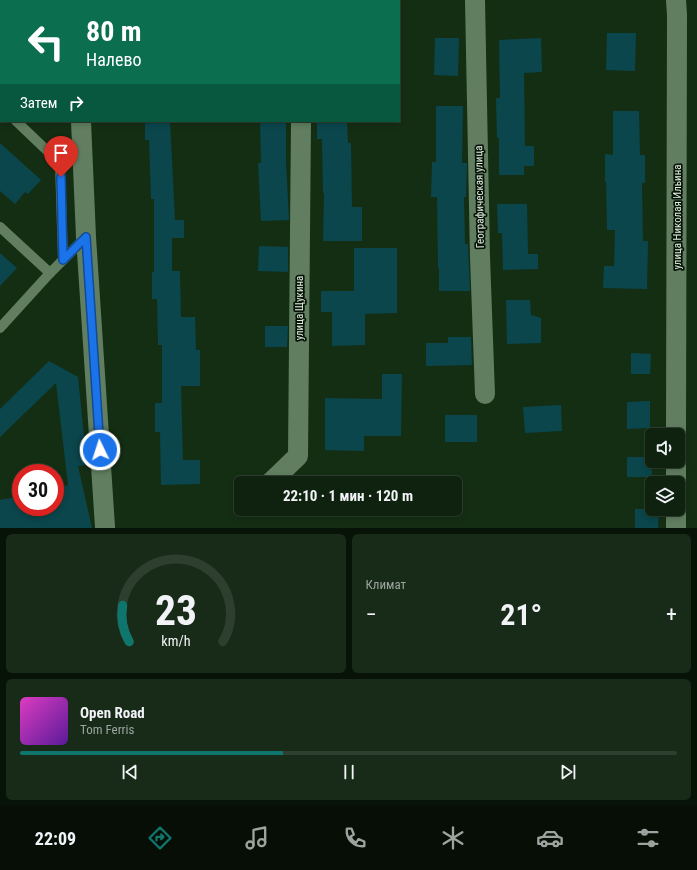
<!DOCTYPE html>
<html lang="ru">
<meta charset="utf-8">
<style>
body{margin:0;font-family:"Roboto Condensed",sans-serif;background:#182a18;color:#f1f3f6;height:100vh;display:flex;flex-direction:column;font-size:15px;white-space:nowrap}
*{box-sizing:border-box;margin:0}
p{font-size:13px;color:#9ba49e}
.icon{flex:none;width:22px;height:22px;fill:none;stroke:currentColor;stroke-width:2;stroke-linecap:round;stroke-linejoin:round}
.map{position:relative;height:528px;overflow:hidden}
.panel{display:flex;flex-direction:column;gap:6px;padding:6px;background:#081308;flex:1}
.panel>*{flex:none}
.top-card{position:absolute;left:0px;top:0px;width:400px;height:122px;box-shadow:0 2px 6px #0003,0 0 0 1px #2f3f2f;background:#0b6e4f;color:#fff;overflow:hidden}
.controls{position:absolute;left:645px;top:428px;display:grid;gap:8px}
.controls a{display:grid;place-items:center;width:40px;height:40px;border-radius:6px;background:#0f220f;box-shadow:0 2px 6px #0003,0 0 0 1px #2f3f2f;font-size:20px}
.speed{position:absolute;left:12px;top:464px;display:flex;gap:8px;font-size:20px;font-weight:700;text-align:center}
.speed>*{display:grid;place-content:center;width:52px;height:52px;border-radius:50%;background:#0f220f;box-shadow:0 2px 6px #0003,0 0 0 1px #2f3f2f;line-height:1}
.speed .limit{border:6px solid #d22;background:#fff;color:#111}
.pin{position:absolute;display:grid;place-items:center;width:34px;height:34px;color:#fff;margin:-41px -17px;border-radius:50% 50% 50% 0;rotate:-45deg;box-shadow:0 0 4px #0007}
.pin .icon{rotate:45deg}
.me{position:absolute;width:44px;margin:-22px;rotate:356deg;stroke-linejoin:round;filter:drop-shadow(0 0 3px #0008)}
.turn{display:flex;align-items:center;gap:14px;height:84px;padding:0 20px;font-size:18px}
.turn .icon{width:52px;height:52px;stroke-width:2.5}
.turn b{display:block;font-size:28px;line-height:34px}
.then{display:flex;align-items:center;height:38px;padding:0 20px;background:#0003;gap:8px;font-size:15px}
.big{font-size:30px;font-weight:700;line-height:1.1}
.panel .tile{flex:1;display:flex;flex-direction:column;justify-content:center;gap:6px;min-width:0;padding:0 14px;border-radius:6px;background:#182a18}
.panel .dial{align-items:center;gap:0}
.dial svg{height:104px;overflow:visible;fill:none;stroke:#2f3f2f;stroke-width:7;stroke-linecap:round;text-anchor:middle}
.dial text{fill:#f1f3f6;stroke:none}
.song{display:flex;align-items:center;gap:12px}
.cover{width:48px;height:48px;border-radius:6px;background:linear-gradient(135deg,hsl(310 70% 55%),hsl(270 70% 35%))}
.played{height:4px;border-radius:2px;background:linear-gradient(90deg,#0f766e 40%,#2f3f2f 40%)}
.keys{display:flex;justify-content:space-around;direction:ltr}
.heat{display:flex;justify-content:space-between;align-items:center;font-size:22px;direction:ltr}
.panel .tiles{flex:1;display:grid;gap:6px;grid-template-columns:1fr 1fr}
.tile:last-child{grid-column:span 2}
.trip{position:absolute;left:234px;top:476px;width:228px;height:40px;border-radius:6px;background:#0f220f;box-shadow:0 2px 6px #0003,0 0 0 1px #2f3f2f;font-weight:700;line-height:40px;text-align:center}
.menu{display:flex;height:64px;justify-content:space-around;align-items:center;background:#060e06;color:#9ba49e}
.menu .icon{width:28px;height:28px}
.menu .on{color:#0f766e}
.menu b{font-size:18px;color:#f1f3f6}
.map>svg:first-child{display:block}
.building{fill:#0a464c}
.lines{fill:none;stroke-linecap:round;stroke-linejoin:round}
.lane{stroke:#617f60;stroke-width:10}
.street{stroke:#617f60;stroke-width:20}
.route-casing{stroke:#114b97;stroke-width:10}
.route{stroke:#1a73e8;stroke-width:7}
.labels{text-anchor:middle;stroke-width:3.5;stroke-linejoin:round;paint-order:stroke}
.street-label{font-size:11px;fill:#e0f0df;stroke:#081308}
</style>
<div class="map">
<svg width="697" height="528" viewBox="0 0 697 528">
<rect width="100%" height="100%" fill="#142e14"/>
<g class="building">
<path d="M 607,33 L 636,33 L 635,71 L 606,70 Z"/>
<path d="M 435,38 L 459,38 L 458,76 L 434,75 Z"/>
<path d="M 541,38 L 542,72 L 524,73 L 525,146 L 534,146 L 534,166 L 524,166 L 524,175 L 499,175 L 499,138 L 497,138 L 496,98 L 500,98 L 499,40 Z"/>
<path d="M 436,106 L 463,106 L 462,163 L 467,163 L 466,197 L 464,197 L 465,244 L 468,244 L 470,291 L 439,291 L 439,268 L 438,268 L 437,197 L 431,197 L 432,162 L 436,162 Z"/>
<path d="M 613,111 L 639,111 L 640,155 L 645,155 L 645,183 L 642,183 L 643,241 L 648,241 L 647,289 L 603,288 L 604,266 L 614,266 L 615,230 L 607,230 L 606,182 L 605,182 L 605,154 L 613,155 Z"/>
<path d="M 145,121 L 170,121 L 175,220 L 184,220 L 184,238 L 172,238 L 172,271 L 180,271 L 181,317 L 195,317 L 196,350 L 200,350 L 200,386 L 181,386 L 183,460 L 200,460 L 200,484 L 161,485 L 160,432 L 155,432 L 155,403 L 162,403 L 162,345 L 158,345 L 157,299 L 152,299 L 152,272 L 154,272 L 154,199 L 151,199 L 149,140 L 145,140 Z"/>
<path d="M 260,121 L 286,121 L 286,161 L 289,220 L 261,221 L 258,163 L 261,163 Z"/>
<path d="M 317,121 L 347,121 L 348,143 L 351,143 L 352,207 L 362,207 L 362,241 L 323,241 L 324,193 L 323,193 L 322,139 L 317,139 Z"/>
<path d="M 0,143 L 41,180 L 28,194 L 25,192 L 15,204 L 0,191 Z"/>
<path d="M 497,204 L 527,204 L 528,254 L 538,254 L 538,269 L 503,270 L 502,233 L 498,233 Z"/>
<path d="M 259,246 L 288,247 L 288,272 L 258,271 Z"/>
<path d="M 354,248 L 397,248 L 397,313 L 365,314 L 365,345 L 332,346 L 332,312 L 321,312 L 321,291 L 354,291 Z"/>
<path d="M 0,253 L 17,268 L 0,286 Z"/>
<path d="M 506,300 L 530,300 L 531,315 L 541,318 L 541,343 L 507,344 Z"/>
<path d="M 265,326 L 288,326 L 287,347 L 265,347 Z"/>
<path d="M 448,337 L 471,337 L 472,365 L 426,366 L 426,343 L 448,343 Z"/>
<path d="M 631,353 L 651,354 L 650,374 L 631,374 Z"/>
<path d="M 49,361 L 78,377 L 87,465 L 78,466 L 92,528 L 0,528 L 0,500 L 21,496 L 21,507 L 55,507 L 55,488 L 68,485 L 56,383 L 0,437 L 0,409 Z"/>
<path d="M 382,374 L 402,374 L 401,436 L 364,436 L 364,451 L 325,450 L 325,398 L 382,399 Z"/>
<path d="M 650,401 L 650,428 L 627,429 L 627,402 Z"/>
<path d="M 561,405 L 562,431 L 525,433 L 523,407 Z"/>
<rect x="445" y="415" width="32" height="27"/>
<rect x="627" y="457" width="25" height="20"/>
<path d="M 635,509 L 659,509 L 658,528 L 635,528 Z"/>
</g>
<g class="lines">
<g class="lane">
<path d="M 0,105 L 1,106"/>
<path d="M 16,121 L 60,163 L 63,260"/>
<path d="M 0,227 L 50,273"/>
<path d="M 0,328 L 50,273 L 85,238"/>
</g>
<g class="street">
<path d="M 77,0 L 77,1"/>
<path d="M 301,0 L 301,1"/>
<path d="M 475,0 L 480,257 L 485,394"/>
<path d="M 676,0 L 677,15 L 676,435"/>
<path d="M 81,121 L 86,237 L 105,527"/>
<path d="M 270,483 L 298,456 L 301,121"/>
<path d="M 676,483 L 676,461"/>
<path d="M 676,528 L 676,509"/>
</g>
</g>
<g class="lines">
<g class="route-casing">
<path id="route" d="M 61,177 L 63,260 L 86,237 L 100,450"/>
</g>
<use href="#route" class="route"/>
</g>
<g class="labels">
<g class="street-label">
<text transform="translate(479 197) rotate(-91)" y="4">Географическая улица</text>
<text transform="translate(677 217) rotate(-90)" y="4">улица Николая Ильина</text>
<text transform="translate(299 308) rotate(-90)" y="4">улица Щукина</text>
</g>
</g>
</svg>
<div class="controls">
<a><svg class="icon" aria-label="sound" viewBox="0 0 24 24"><path d="M4 9h4l5-4v14l-5-4H4zM17 9q2 3 0 6"/></svg></a>
<a><svg class="icon" aria-label="layers" viewBox="0 0 24 24"><path d="M12 4l9 5-9 5-9-5zM3 14l9 5 9-5"/></svg></a>
</div>
<div class="speed"><div class="limit">30</div></div>
<div class="pin" style="left:61px;top:177px;background:#d93025"><svg class="icon" aria-label="arrive" viewBox="0 0 24 24"><path d="M6 21V4h12l-3 4 3 4H6"/></svg></div>
<svg class="me" style="left:100px;top:450px" viewBox="-20 -20 40 40"><circle r="17" fill="#1a73e8" stroke="#fff" stroke-width="3"/><path d="M0-11L8 9 0 5-8 9z" fill="#fff"/></svg>
<div class="trip">22:10 · 1 мин · 120 m</div>
<div class="top-card">
<div class="turn"><svg class="icon" aria-label="left" viewBox="0 0 24 24"><path d="M17 20v-9H6M10 6l-5 5 5 5"/></svg><div><b>80 m</b>Налево</div></div>
<div class="then">Затем<svg class="icon" aria-label="right" viewBox="0 0 24 24"><path d="M7 20v-9h11M14 6l5 5-5 5"/></svg></div>
</div>
</div>
<section class="panel">
<div class="tiles">
<div class="tile dial"><svg viewBox="0 0 100 80">
<path d="M14 69A42 42 0 1 1 86 69"/>
<path d="M14 69A42 42 0 0 1 9 41" stroke="#0f766e"/>
<text x="50" y="56" font-size="32" font-weight="700">23</text>
<text x="50" y="72" font-size="11">km/h</text>
</svg></div>
<div class="tile"><p>Климат</p>
<div class="heat"><a>−</a><b class="big">21°</b><a>+</a></div>
</div>
<div class="tile">
<div class="song"><i class="cover"></i><div><b>Open Road</b><p>Tom Ferris</p></div></div>
<div class="played"></div>
<div class="keys"><svg class="icon" aria-label="previous" viewBox="0 0 24 24"><path d="M18 5L8 12l10 7zM5 5v14"/></svg><svg class="icon" aria-label="pause" viewBox="0 0 24 24"><path d="M8 5v14M16 5v14"/></svg><svg class="icon" aria-label="next" viewBox="0 0 24 24"><path d="M6 5l10 7-10 7zM19 5v14"/></svg></div>
</div>
</div>
</section>
<nav class="menu">
<b>22:09</b>
<svg class="icon on" aria-label="directions" viewBox="0 0 24 24"><path d="M12 3l9 9-9 9-9-9zM9 14v-3h6M13 9l2 2-2 2"/></svg>
<svg class="icon" aria-label="music" viewBox="0 0 24 24"><path d="M9 18V5l10-2v13"/><circle cx="6" cy="18" r="3"/><circle cx="16" cy="16" r="3"/></svg>
<svg class="icon" aria-label="phone" viewBox="0 0 24 24"><path d="M5 4h4l2 5-3 2q2 4 5 5l2-3 5 2v4C11 20 4 13 5 4z"/></svg>
<svg class="icon" aria-label="climate" viewBox="0 0 24 24"><path d="M12 3v18M4 7l16 10M4 17L20 7"/></svg>
<svg class="icon" aria-label="car" viewBox="0 0 24 24"><path d="M5 17H2v-5l4-1 3-4h7l3 4 3 1v5h-3M9 17h6M6 11h13"/><circle cx="7" cy="17" r="2"/><circle cx="17" cy="17" r="2"/></svg>
<svg class="icon" aria-label="filters" viewBox="0 0 24 24"><path d="M4 7h16M4 17h16"/><circle cx="9" cy="7" r="2"/><circle cx="15" cy="17" r="2"/></svg>
</nav>
